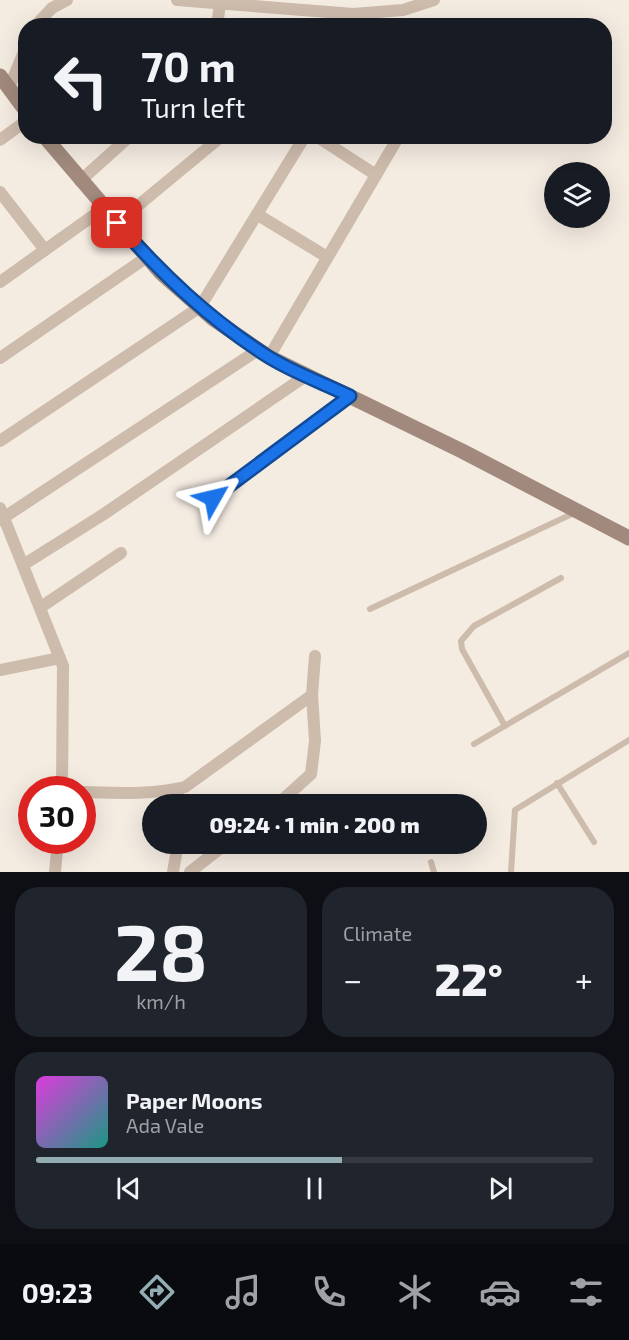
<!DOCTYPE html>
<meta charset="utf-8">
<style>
body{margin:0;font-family:"Exo 2",sans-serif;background:#20242c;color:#f1f3f6;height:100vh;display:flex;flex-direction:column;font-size:22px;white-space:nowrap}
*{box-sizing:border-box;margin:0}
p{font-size:20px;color:#9ea1a6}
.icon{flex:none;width:33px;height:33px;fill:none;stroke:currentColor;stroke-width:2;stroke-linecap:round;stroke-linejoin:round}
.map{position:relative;height:872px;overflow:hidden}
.side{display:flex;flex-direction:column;gap:15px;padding:15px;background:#0d0f14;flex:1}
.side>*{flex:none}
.banner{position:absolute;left:18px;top:18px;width:594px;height:126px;border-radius:24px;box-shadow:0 6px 24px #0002;background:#171b24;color:#f1f3f6;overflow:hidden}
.controls{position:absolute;left:544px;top:162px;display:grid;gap:12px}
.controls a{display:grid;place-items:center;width:66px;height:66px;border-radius:50%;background:#171b24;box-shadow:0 6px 24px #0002;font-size:30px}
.speed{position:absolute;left:18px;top:776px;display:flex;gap:12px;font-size:30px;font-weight:700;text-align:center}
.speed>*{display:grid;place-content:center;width:78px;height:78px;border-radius:50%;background:#171b24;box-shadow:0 6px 24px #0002;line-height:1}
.speed .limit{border:9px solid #d22;background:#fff;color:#111}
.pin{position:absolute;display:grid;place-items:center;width:51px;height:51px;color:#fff;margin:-26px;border-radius:12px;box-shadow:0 3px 9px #0006}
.me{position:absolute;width:66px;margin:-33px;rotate:53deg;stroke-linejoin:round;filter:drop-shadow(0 0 4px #0008)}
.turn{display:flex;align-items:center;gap:21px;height:126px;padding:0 24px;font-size:27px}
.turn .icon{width:78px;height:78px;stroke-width:2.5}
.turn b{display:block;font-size:42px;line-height:51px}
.big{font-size:45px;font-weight:800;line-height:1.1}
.side .card{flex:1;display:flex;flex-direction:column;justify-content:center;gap:9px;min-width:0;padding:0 21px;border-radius:24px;background:#20242c}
.side .dial{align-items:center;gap:0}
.dial b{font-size:78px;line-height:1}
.song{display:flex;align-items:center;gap:18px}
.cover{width:72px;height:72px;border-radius:9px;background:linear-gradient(135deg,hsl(300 70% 55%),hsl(170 70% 35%))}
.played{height:6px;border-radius:3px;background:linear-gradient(90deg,#92aeb2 55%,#363941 55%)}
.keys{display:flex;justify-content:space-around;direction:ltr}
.heat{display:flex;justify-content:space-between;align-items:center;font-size:33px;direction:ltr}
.side .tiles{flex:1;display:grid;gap:15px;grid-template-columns:1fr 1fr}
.card:last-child{grid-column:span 2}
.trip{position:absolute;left:142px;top:794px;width:345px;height:60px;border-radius:30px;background:#171b24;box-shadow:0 6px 24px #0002;font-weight:800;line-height:60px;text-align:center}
.tabs{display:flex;height:96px;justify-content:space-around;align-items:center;background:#090b0e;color:#9ea1a6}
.tabs .icon{width:42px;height:42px}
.tabs .on{color:#92aeb2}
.tabs b{font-size:27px;color:#f1f3f6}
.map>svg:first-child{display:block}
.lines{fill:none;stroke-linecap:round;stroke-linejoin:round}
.lane{stroke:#cdbbac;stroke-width:6}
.street{stroke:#cdbbac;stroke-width:12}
.secondary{stroke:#a18a7d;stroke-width:15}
.route-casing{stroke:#114b97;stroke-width:15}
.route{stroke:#1a73e8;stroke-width:10}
</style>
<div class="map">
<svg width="629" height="872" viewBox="0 0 629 872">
<rect width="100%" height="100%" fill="#f4ebe1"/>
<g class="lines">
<g class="lane">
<path d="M 370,609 L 574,513"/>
<path d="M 505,726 L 462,649 L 461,641 L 474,626 L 561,578"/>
<path d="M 474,744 L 629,653"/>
<path d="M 557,783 L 594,842"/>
<path d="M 431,862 L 434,872"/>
<path d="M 511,872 L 515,810 L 629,740"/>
</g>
<g class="street">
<path d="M 177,0 L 353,14 L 403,10 L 434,0"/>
<path d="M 35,26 L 52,8 L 67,0"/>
<path d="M 217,26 L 220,4"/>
<path d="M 9,88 L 26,47"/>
<path d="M 316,136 L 376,175"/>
<path d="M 0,140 L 26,121"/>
<path d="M 80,181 L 130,136"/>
<path d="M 0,192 L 45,250"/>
<path d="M 258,215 L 327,257"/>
<path d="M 117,223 L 222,136"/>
<path d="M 0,282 L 104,208"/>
<path d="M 269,357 L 399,136"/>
<path d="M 0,358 L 147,257"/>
<path d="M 0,441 L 200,307 L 305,136"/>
<path d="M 213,498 L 350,396"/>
<path d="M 0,508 L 63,666 L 62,789"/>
<path d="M 0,520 L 258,350"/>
<path d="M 23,565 L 104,514 L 307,375"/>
<path d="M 41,607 L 121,553"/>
<path d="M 0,670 L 60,658"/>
<path d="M 178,789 L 178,804"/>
<path d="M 82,792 C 117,793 151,795 185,787 L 312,695"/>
<path d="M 278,804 L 311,774 L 315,741 L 312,695 L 315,656"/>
<path d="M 55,872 L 58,840"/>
<path d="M 173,872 L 178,843"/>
<path d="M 190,872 L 227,843"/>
</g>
<g class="secondary">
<path d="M 0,76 L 26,111"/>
<path d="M 44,136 L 161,273 L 212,318 L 269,357 L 462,451 L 629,538"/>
</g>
</g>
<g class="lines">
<g class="route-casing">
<path id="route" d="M 117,223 C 162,274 209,319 267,356 C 292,372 323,383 350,396 L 213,498"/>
</g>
<use href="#route" class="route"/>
</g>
</svg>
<div class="controls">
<a><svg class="icon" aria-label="layers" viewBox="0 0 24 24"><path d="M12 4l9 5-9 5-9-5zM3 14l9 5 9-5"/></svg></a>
</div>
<div class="speed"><div class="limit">30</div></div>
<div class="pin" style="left:117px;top:223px;background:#d93025"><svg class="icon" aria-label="arrive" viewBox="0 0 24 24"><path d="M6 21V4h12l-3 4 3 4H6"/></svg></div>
<svg class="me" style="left:213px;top:498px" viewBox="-20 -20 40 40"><path d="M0-17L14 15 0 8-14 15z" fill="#1a73e8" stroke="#fff" stroke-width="4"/></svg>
<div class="trip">09:24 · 1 min · 200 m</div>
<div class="banner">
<div class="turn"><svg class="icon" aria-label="left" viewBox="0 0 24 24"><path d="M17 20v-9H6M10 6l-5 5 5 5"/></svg><div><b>70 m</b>Turn left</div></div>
</div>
</div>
<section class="side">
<div class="tiles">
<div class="card dial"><b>28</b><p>km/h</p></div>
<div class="card"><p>Climate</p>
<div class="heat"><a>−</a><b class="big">22°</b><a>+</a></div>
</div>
<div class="card">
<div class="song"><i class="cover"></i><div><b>Paper Moons</b><p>Ada Vale</p></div></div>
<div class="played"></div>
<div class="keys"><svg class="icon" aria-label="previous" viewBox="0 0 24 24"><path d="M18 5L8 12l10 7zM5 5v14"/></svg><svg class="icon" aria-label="pause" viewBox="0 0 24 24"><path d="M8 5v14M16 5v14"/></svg><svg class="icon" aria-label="next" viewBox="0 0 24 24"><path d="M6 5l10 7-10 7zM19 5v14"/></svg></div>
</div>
</div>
</section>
<nav class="tabs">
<b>09:23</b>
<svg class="icon on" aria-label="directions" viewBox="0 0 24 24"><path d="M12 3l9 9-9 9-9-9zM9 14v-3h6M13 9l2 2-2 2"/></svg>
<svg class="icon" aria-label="music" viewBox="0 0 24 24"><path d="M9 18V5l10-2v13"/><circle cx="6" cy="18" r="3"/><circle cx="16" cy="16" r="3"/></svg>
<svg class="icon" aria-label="phone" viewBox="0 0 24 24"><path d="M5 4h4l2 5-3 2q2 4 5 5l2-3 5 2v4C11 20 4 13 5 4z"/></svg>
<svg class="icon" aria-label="climate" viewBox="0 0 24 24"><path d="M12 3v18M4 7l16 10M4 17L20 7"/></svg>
<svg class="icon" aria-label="car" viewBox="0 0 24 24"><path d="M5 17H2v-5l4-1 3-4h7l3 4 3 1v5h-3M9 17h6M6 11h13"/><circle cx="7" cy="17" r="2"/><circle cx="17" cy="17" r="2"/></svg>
<svg class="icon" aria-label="filters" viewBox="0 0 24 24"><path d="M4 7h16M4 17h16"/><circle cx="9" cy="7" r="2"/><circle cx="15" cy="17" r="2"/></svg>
</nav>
